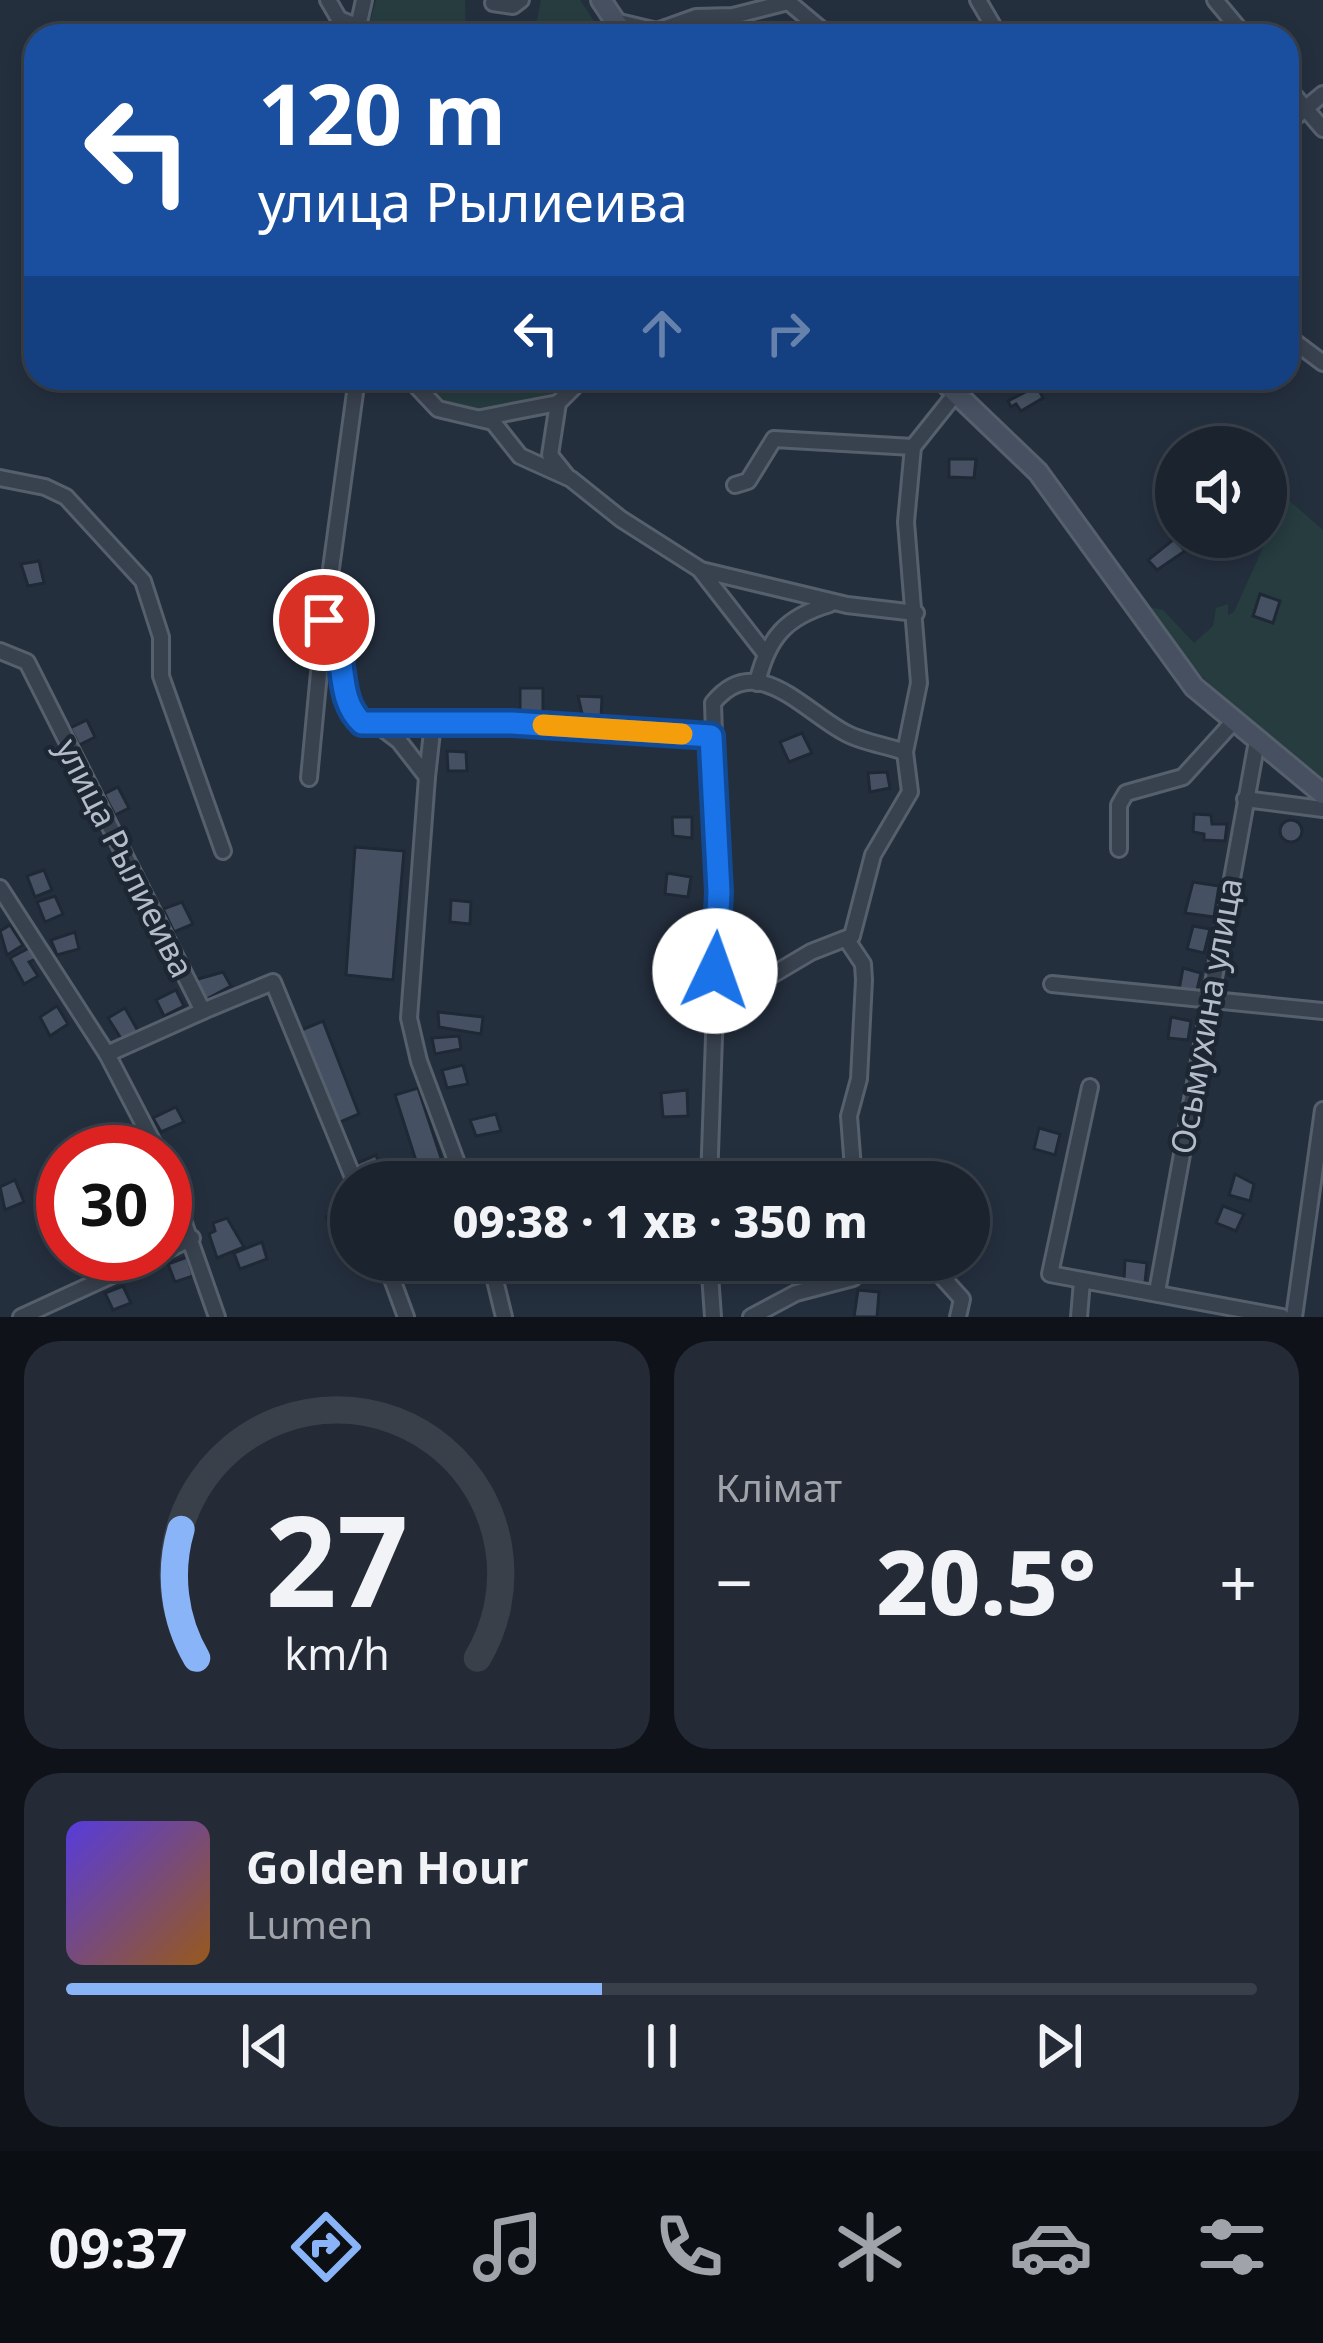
<!DOCTYPE html>
<html lang="uk">
<meta charset="utf-8">
<style>
body{margin:0;font-family:"Noto Sans",sans-serif;background:#242b36;color:#f1f3f6;height:100vh;display:flex;flex-direction:column;font-size:45px;white-space:nowrap}
*{box-sizing:border-box;margin:0}
p{font-size:39px;color:#a0a4aa}
.icon{flex:none;width:66px;height:66px;fill:none;stroke:currentColor;stroke-width:2;stroke-linecap:round;stroke-linejoin:round}
.map{position:relative;height:1317px;overflow:hidden}
.details{display:flex;flex-direction:column;gap:24px;padding:24px;background:#0f1319;flex:1}
.details>*{flex:none}
.guide{position:absolute;left:24px;top:24px;width:1275px;height:366px;border-radius:36px;box-shadow:0 6px 18px #0003,0 0 0 3px #39404a;background:#1a4fa0;color:#fff;overflow:hidden}
.fabs{position:absolute;left:1155px;top:426px;display:grid;gap:24px}
.fabs a{display:grid;place-items:center;width:132px;height:132px;border-radius:50%;background:#1b232e;box-shadow:0 6px 18px #0003,0 0 0 3px #39404a;font-size:60px}
.speed{position:absolute;left:36px;top:1125px;display:flex;gap:24px;font-size:60px;font-weight:700;text-align:center}
.speed>*{display:grid;place-content:center;width:156px;height:156px;border-radius:50%;background:#1b232e;box-shadow:0 6px 18px #0003,0 0 0 3px #39404a;line-height:1}
.speed .limit{border:18px solid #d22;background:#fff;color:#111}
.pin{position:absolute;display:grid;place-items:center;width:102px;height:102px;color:#fff;margin:-51px;border:6px solid #fff;border-radius:50%;box-shadow:0 3px 12px #0007}
.me{position:absolute;width:132px;margin:-66px;rotate:3deg;stroke-linejoin:round;filter:drop-shadow(0 0 9px #0008)}
.turn{display:flex;align-items:center;gap:42px;height:252px;padding:0 36px;font-size:54px}
.turn .icon{width:156px;height:156px;stroke-width:2.5}
.turn b{display:block;font-size:84px;line-height:102px}
.lanes{display:flex;align-items:center;height:114px;padding:0 36px;background:#0003;justify-content:center;gap:60px;direction:ltr}
.lanes .off{opacity:.35}
.big{font-size:90px;font-weight:800;line-height:1.1}
.details .widget{flex:1;display:flex;flex-direction:column;justify-content:center;gap:18px;min-width:0;padding:0 42px;border-radius:36px;background:#242b36}
.details .dial{align-items:center;gap:0}
.dial svg{height:312px;overflow:visible;fill:none;stroke:#39404a;stroke-width:7;stroke-linecap:round;text-anchor:middle}
.dial text{fill:#f1f3f6;stroke:none}
.song{display:flex;align-items:center;gap:36px}
.cover{width:144px;height:144px;border-radius:18px;background:linear-gradient(135deg,hsl(250 70% 55%),hsl(30 70% 35%))}
.played{height:12px;border-radius:6px;background:linear-gradient(90deg,#8ab4f8 45%,#39404a 45%)}
.keys{display:flex;justify-content:space-around;direction:ltr}
.heat{display:flex;justify-content:space-between;align-items:center;font-size:66px;direction:ltr}
.details .tiles{flex:1;display:grid;gap:24px;grid-template-columns:1fr 1fr}
.widget:last-child{grid-column:span 2}
.trip{position:absolute;left:330px;top:1161px;width:660px;height:120px;border-radius:60px;background:#1b232e;box-shadow:0 6px 18px #0003,0 0 0 3px #39404a;font-weight:800;line-height:120px;text-align:center}
.tab-bar{display:flex;height:192px;justify-content:space-around;align-items:center;background:#0b0e12;color:#a0a4aa}
.tab-bar .icon{width:84px;height:84px}
.tab-bar .current{color:#8ab4f8}
.tab-bar b{font-size:54px;color:#f1f3f6}
.map>svg:first-child{display:block}
.green{fill:#263c3f}
.building{fill:#455162;stroke:#1f2835;stroke-width:3}
.lines{fill:none;stroke-linecap:round;stroke-linejoin:round}
.street-casing{stroke:#565f6c;stroke-width:20}
.secondary-casing{stroke:#565f6c;stroke-width:24}
.street{stroke:#38414e;stroke-width:14}
.secondary{stroke:#465061;stroke-width:18}
.route-casing{stroke:#114b97;stroke-width:30}
.route{stroke:#1a73e8;stroke-width:21}
.slow{stroke:#f59e0b;stroke-width:21}
.labels{text-anchor:middle;stroke-width:9;stroke-linejoin:round;paint-order:stroke}
.street-label{font-size:33px;fill:#b4bcc9;stroke:#1d2633}
</style>
<div class="map">
<svg width="1323" height="1317" viewBox="0 0 1323 1317">
<rect width="100%" height="100%" fill="#242f3e"/>
<g class="green">
<path d="M 376,0 L 465,0 L 466,36 L 366,36 Z"/>
<path d="M 541,0 L 580,0 L 604,36 L 534,36 Z"/>
<path d="M 418,378 L 573,378 C 549,403 500,416 464,413 C 445,411 430,391 418,378 Z"/>
<path d="M 1284,496 L 1323,530 L 1323,784 C 1261,737 1190,674 1148,607 L 1163,610 L 1194,643 L 1213,626 L 1216,608 L 1228,604 L 1228,615 L 1234,612 L 1274,523 L 1279,497 Z"/>
</g>
<g class="building">
<path d="M 1037,386 L 1043,398 L 1021,411 L 1016,404 L 1011,407 L 1008,401 Z"/>
<path d="M 949,459 L 976,459 L 974,478 L 949,477 Z"/>
<path d="M 1174,539 L 1185,551 L 1157,570 L 1148,560 Z"/>
<path d="M 39,561 L 44,583 L 28,586 L 21,564 Z"/>
<path d="M 1260,594 L 1280,601 L 1273,623 L 1253,616 Z"/>
<path d="M 520,688 L 543,688 L 543,714 L 520,712 Z"/>
<path d="M 578,696 L 602,697 L 601,719 L 583,718 Z"/>
<path d="M 87,720 L 95,737 L 79,745 L 70,728 Z"/>
<path d="M 802,733 L 812,753 L 789,762 L 780,742 Z"/>
<path d="M 447,751 L 466,752 L 467,771 L 448,771 Z"/>
<path d="M 887,772 L 890,788 L 870,792 L 868,773 Z"/>
<path d="M 118,787 L 129,808 L 115,815 L 104,794 Z"/>
<path d="M 1194,814 L 1211,815 L 1212,824 L 1227,824 L 1225,841 L 1204,840 L 1204,834 L 1193,832 Z"/>
<path d="M 672,817 L 692,817 L 692,838 L 673,836 Z"/>
<circle cx="1291" cy="831" r="11"/>
<path d="M 355,847 L 404,851 L 393,980 L 346,975 Z"/>
<path d="M 44,870 L 52,890 L 35,897 L 27,876 Z"/>
<path d="M 667,873 L 691,877 L 688,897 L 665,894 Z"/>
<path d="M 1193,882 L 1219,886 L 1214,917 L 1185,913 Z"/>
<path d="M 55,896 L 63,914 L 45,922 L 37,902 Z"/>
<path d="M 451,900 L 471,902 L 470,924 L 450,922 Z"/>
<path d="M 182,902 L 193,924 L 174,932 L 163,909 Z"/>
<path d="M 10,925 L 23,945 L 7,955 L 0,931 Z"/>
<path d="M 1193,926 L 1210,929 L 1204,953 L 1187,949 Z"/>
<path d="M 75,932 L 79,949 L 57,955 L 51,940 Z"/>
<path d="M 31,947 L 38,958 L 29,962 L 38,976 L 24,984 L 10,958 Z"/>
<path d="M 1183,968 L 1201,973 L 1196,994 L 1179,990 Z"/>
<path d="M 223,972 L 231,986 L 203,1001 L 191,981 Z"/>
<path d="M 176,990 L 184,1006 L 164,1016 L 156,1000 Z"/>
<path d="M 57,1006 L 68,1024 L 50,1036 L 40,1017 Z"/>
<path d="M 125,1008 L 138,1031 L 122,1040 L 108,1018 Z"/>
<path d="M 438,1012 L 483,1017 L 481,1034 L 439,1027 Z"/>
<path d="M 1171,1017 L 1191,1021 L 1188,1040 L 1168,1038 Z"/>
<path d="M 323,1021 L 359,1114 L 338,1123 L 299,1031 Z"/>
<path d="M 459,1036 L 461,1049 L 435,1054 L 432,1038 Z"/>
<path d="M 463,1065 L 468,1084 L 447,1088 L 442,1070 Z"/>
<path d="M 418,1088 L 449,1182 L 432,1182 L 427,1164 L 418,1167 L 395,1095 Z"/>
<path d="M 687,1090 L 688,1116 L 663,1117 L 661,1093 Z"/>
<path d="M 176,1107 L 184,1122 L 161,1132 L 153,1118 Z"/>
<path d="M 496,1114 L 501,1131 L 476,1136 L 470,1120 Z"/>
<path d="M 1039,1128 L 1060,1134 L 1055,1155 L 1034,1149 Z"/>
<path d="M 376,1155 L 386,1182 L 362,1182 L 355,1164 Z"/>
<path d="M 1235,1174 L 1254,1184 L 1250,1201 L 1229,1195 Z"/>
<path d="M 15,1180 L 24,1202 L 5,1210 L 0,1187 Z"/>
<path d="M 1223,1206 L 1244,1214 L 1236,1231 L 1216,1223 Z"/>
<path d="M 340,1211 L 351,1234 L 351,1246 L 343,1250 L 326,1217 Z"/>
<path d="M 227,1218 L 244,1247 L 217,1258 L 209,1234 L 215,1231 L 213,1223 Z"/>
<path d="M 262,1242 L 267,1259 L 240,1269 L 234,1253 Z"/>
<path d="M 187,1257 L 193,1276 L 175,1282 L 168,1264 Z"/>
<path d="M 392,1260 L 417,1260 L 422,1277 L 400,1284 Z"/>
<path d="M 1125,1260 L 1147,1263 L 1145,1283 L 1124,1280 Z"/>
<path d="M 123,1286 L 131,1303 L 113,1310 L 105,1293 Z"/>
<path d="M 858,1290 L 879,1292 L 877,1317 L 854,1317 Z"/>
</g>
<g class="lines">
<g class="street-casing">
<g id="street">
<path d="M 328,0 L 339,19 L 359,27"/>
<path d="M 786,0 L 829,36"/>
<path d="M 978,0 L 999,36"/>
<path d="M 1215,0 L 1245,36"/>
<path d="M 493,3 L 513,6 L 521,0"/>
<path d="M 615,21 L 657,31 L 696,17 L 733,16 L 788,2"/>
<path d="M 356,36 L 364,0"/>
<path d="M 1287,87 L 1323,129"/>
<path d="M 1287,124 L 1323,94"/>
<path d="M 1287,336 L 1323,363"/>
<path d="M 409,378 L 438,409 L 493,422 L 520,456 L 571,479 L 621,519 L 701,570 L 847,605 L 916,613"/>
<path d="M 481,418 L 558,403"/>
<path d="M 566,475 L 550,455 L 558,403 L 583,378"/>
<path d="M 0,478 L 45,487 L 66,497 L 143,581 L 161,637 L 161,676 L 223,851"/>
<path d="M 735,485 L 748,481 L 774,439 L 913,447"/>
<path d="M 701,571 L 764,652"/>
<path d="M 324,620 C 353,650 325,717 378,725"/>
<path d="M 0,651 L 27,662 L 203,1011 L 273,982 L 355,1182"/>
<path d="M 757,683 C 768,637 786,617 830,604"/>
<path d="M 427,777 L 433,723"/>
<path d="M 309,778 L 324,620 L 357,378"/>
<path d="M 1245,799 L 1323,809"/>
<path d="M 1119,849 L 1119,805 L 1126,793 L 1183,777 L 1233,722"/>
<path d="M 0,888 L 107,1054 L 158,1152"/>
<path d="M 847,940 L 863,964 L 864,980 L 859,1079 L 849,1116 L 854,1182"/>
<path d="M 1052,984 L 1323,1011"/>
<path d="M 713,1010 L 811,952 L 852,936 L 873,855 L 910,792 L 905,752 L 919,683 L 906,522 L 913,447 L 968,378"/>
<path d="M 107,1054 L 203,1011"/>
<path d="M 1090,1087 L 1050,1274 L 1282,1317"/>
<path d="M 165,1169 L 217,1317"/>
<path d="M 464,1182 L 419,1061 L 409,1018 L 427,777 L 399,741 L 378,725 L 511,723 L 711,736"/>
<path d="M 709,1182 L 719,892 L 713,703 C 755,651 801,708 842,731 C 860,742 885,745 905,752"/>
<path d="M 165,1251 L 192,1238"/>
<path d="M 385,1260 L 406,1317"/>
<path d="M 490,1260 L 504,1317"/>
<path d="M 709,1260 L 713,1317"/>
<path d="M 927,1260 L 962,1299 L 958,1317"/>
<path d="M 1157,1292 L 1257,741"/>
<path d="M 21,1317 L 158,1254"/>
<path d="M 751,1317 L 796,1293 L 853,1278 L 860,1260"/>
<path d="M 1079,1317 L 1082,1281"/>
<path d="M 1294,1317 L 1323,1110"/>
</g>
</g>
<g class="secondary-casing">
<g id="secondary">
<path d="M 601,0 L 625,36"/>
<path d="M 940,378 L 1038,472 L 1194,687 L 1323,794"/>
</g>
</g>
<use href="#street" class="street"/>
<use href="#secondary" class="secondary"/>
</g>
<g class="lines">
<g class="route-casing">
<path id="route" d="M 324,620 C 351,648 332,695 362,723 L 512,723 L 711,736 L 719,892 L 715,971"/>
</g>
<use href="#route" class="route"/>
<path class="slow" d="M 543,725 L 682,734"/>
</g>
<g class="labels">
<g class="street-label">
<text transform="translate(125 858) rotate(63)" y="12">улица Рылиеива</text>
<text transform="translate(1206 1016) rotate(-80)" y="12">Осьмухина улица</text>
</g>
</g>
</svg>
<div class="fabs">
<a><svg class="icon" aria-label="sound" viewBox="0 0 24 24"><path d="M4 9h4l5-4v14l-5-4H4zM17 9q2 3 0 6"/></svg></a>
</div>
<div class="speed"><div class="limit">30</div></div>
<div class="pin" style="left:324px;top:620px;background:#d93025"><svg class="icon" aria-label="arrive" viewBox="0 0 24 24"><path d="M6 21V4h12l-3 4 3 4H6"/></svg></div>
<svg class="me" style="left:715px;top:971px" viewBox="-20 -20 40 40"><circle r="19" fill="#fff"/><path d="M0-13L10 11 0 6-10 11z" fill="#1a73e8"/></svg>
<div class="trip">09:38 · 1 хв · 350 m</div>
<div class="guide">
<div class="turn"><svg class="icon" aria-label="left" viewBox="0 0 24 24"><path d="M17 20v-9H6M10 6l-5 5 5 5"/></svg><div><b>120 m</b>улица Рылиеива</div></div>
<div class="lanes"><svg class="icon" aria-label="left" viewBox="0 0 24 24"><path d="M17 20v-9H6M10 6l-5 5 5 5"/></svg><svg class="icon off" aria-label="ahead" viewBox="0 0 24 24"><path d="M12 20V5M6 11l6-6 6 6"/></svg><svg class="icon off" aria-label="right" viewBox="0 0 24 24"><path d="M7 20v-9h11M14 6l5 5-5 5"/></svg></div>
</div>
</div>
<section class="details">
<div class="tiles">
<div class="widget dial"><svg viewBox="0 0 100 80">
<path d="M14 69A42 42 0 1 1 86 69"/>
<path d="M14 69A42 42 0 0 1 10 36" stroke="#8ab4f8"/>
<text x="50" y="56" font-size="32" font-weight="700">27</text>
<text x="50" y="72" font-size="11">km/h</text>
</svg></div>
<div class="widget"><p>Клімат</p>
<div class="heat"><a>−</a><b class="big">20.5°</b><a>+</a></div>
</div>
<div class="widget">
<div class="song"><i class="cover"></i><div><b>Golden Hour</b><p>Lumen</p></div></div>
<div class="played"></div>
<div class="keys"><svg class="icon" aria-label="previous" viewBox="0 0 24 24"><path d="M18 5L8 12l10 7zM5 5v14"/></svg><svg class="icon" aria-label="pause" viewBox="0 0 24 24"><path d="M8 5v14M16 5v14"/></svg><svg class="icon" aria-label="next" viewBox="0 0 24 24"><path d="M6 5l10 7-10 7zM19 5v14"/></svg></div>
</div>
</div>
</section>
<nav class="tab-bar">
<b>09:37</b>
<svg class="icon current" aria-label="directions" viewBox="0 0 24 24"><path d="M12 3l9 9-9 9-9-9zM9 14v-3h6M13 9l2 2-2 2"/></svg>
<svg class="icon" aria-label="music" viewBox="0 0 24 24"><path d="M9 18V5l10-2v13"/><circle cx="6" cy="18" r="3"/><circle cx="16" cy="16" r="3"/></svg>
<svg class="icon" aria-label="phone" viewBox="0 0 24 24"><path d="M5 4h4l2 5-3 2q2 4 5 5l2-3 5 2v4C11 20 4 13 5 4z"/></svg>
<svg class="icon" aria-label="climate" viewBox="0 0 24 24"><path d="M12 3v18M4 7l16 10M4 17L20 7"/></svg>
<svg class="icon" aria-label="car" viewBox="0 0 24 24"><path d="M5 17H2v-5l4-1 3-4h7l3 4 3 1v5h-3M9 17h6M6 11h13"/><circle cx="7" cy="17" r="2"/><circle cx="17" cy="17" r="2"/></svg>
<svg class="icon" aria-label="filters" viewBox="0 0 24 24"><path d="M4 7h16M4 17h16"/><circle cx="9" cy="7" r="2"/><circle cx="15" cy="17" r="2"/></svg>
</nav>
